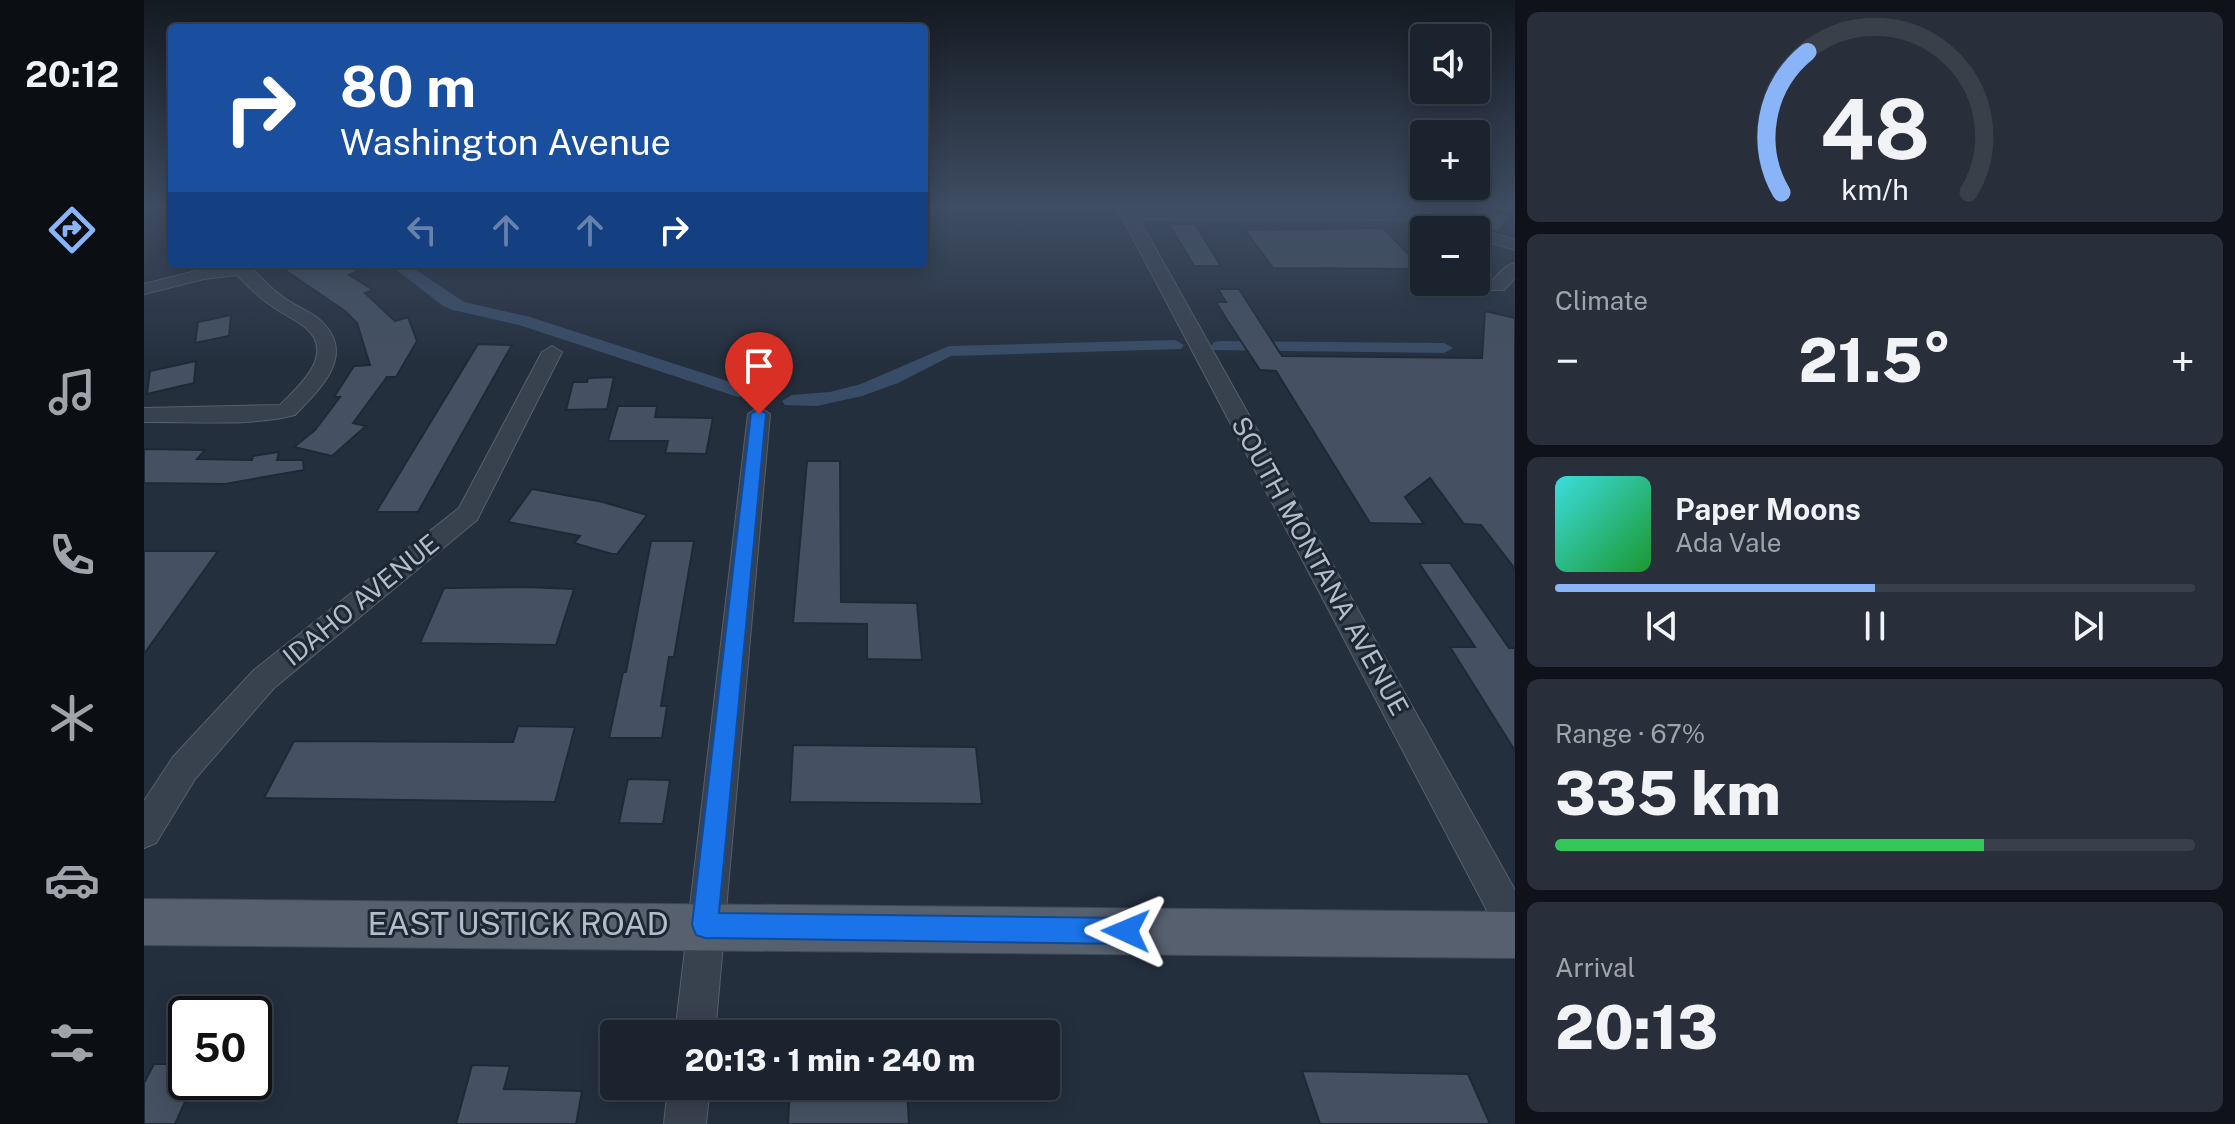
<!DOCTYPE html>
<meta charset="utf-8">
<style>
body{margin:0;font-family:"Public Sans",sans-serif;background:#282f3a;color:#f1f3f6;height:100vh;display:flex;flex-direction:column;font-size:30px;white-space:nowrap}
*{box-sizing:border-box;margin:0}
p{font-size:26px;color:#a0a4aa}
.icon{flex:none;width:44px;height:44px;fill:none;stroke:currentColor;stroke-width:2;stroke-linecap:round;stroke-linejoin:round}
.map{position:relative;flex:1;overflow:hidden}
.panel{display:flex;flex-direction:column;gap:12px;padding:12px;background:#0f1319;width:720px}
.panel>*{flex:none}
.top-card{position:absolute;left:24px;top:24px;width:760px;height:244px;border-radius:8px;box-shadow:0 4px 20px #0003,0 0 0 2px #39404a;background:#1a4fa0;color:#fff;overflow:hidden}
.controls{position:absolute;left:1266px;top:24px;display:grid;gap:16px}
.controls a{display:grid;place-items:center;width:80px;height:80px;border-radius:8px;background:#1b232e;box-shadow:0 4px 20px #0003,0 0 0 2px #39404a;font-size:40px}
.speed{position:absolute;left:24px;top:996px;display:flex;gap:16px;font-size:40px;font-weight:700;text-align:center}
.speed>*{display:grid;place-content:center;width:104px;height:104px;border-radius:50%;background:#1b232e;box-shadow:0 4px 20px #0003,0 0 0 2px #39404a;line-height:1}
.speed .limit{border:4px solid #111;border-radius:12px;background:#fff;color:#111}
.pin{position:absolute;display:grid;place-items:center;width:68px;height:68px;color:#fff;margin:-82px -34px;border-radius:50% 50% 50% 0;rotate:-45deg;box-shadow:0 0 8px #0007}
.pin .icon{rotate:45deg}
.me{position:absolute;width:88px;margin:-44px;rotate:271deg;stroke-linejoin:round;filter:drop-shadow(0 0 6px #0008)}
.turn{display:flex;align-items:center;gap:28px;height:168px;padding:0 40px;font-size:36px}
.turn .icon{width:104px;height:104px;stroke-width:2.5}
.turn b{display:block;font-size:56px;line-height:68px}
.lanes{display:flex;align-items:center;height:76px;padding:0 40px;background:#0003;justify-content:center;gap:40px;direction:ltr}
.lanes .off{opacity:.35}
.big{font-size:60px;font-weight:800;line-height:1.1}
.panel .widget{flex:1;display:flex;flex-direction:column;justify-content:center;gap:12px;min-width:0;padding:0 28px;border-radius:12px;background:#282f3a}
.panel .dial{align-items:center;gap:0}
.dial svg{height:208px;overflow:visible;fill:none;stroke:#39404a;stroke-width:7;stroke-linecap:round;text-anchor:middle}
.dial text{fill:#f1f3f6;stroke:none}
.song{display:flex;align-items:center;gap:24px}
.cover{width:96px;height:96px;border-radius:12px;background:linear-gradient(135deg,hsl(180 70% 55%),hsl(130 70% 35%))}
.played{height:8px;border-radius:4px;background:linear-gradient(90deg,#8ab4f8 50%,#39404a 50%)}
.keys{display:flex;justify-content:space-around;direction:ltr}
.heat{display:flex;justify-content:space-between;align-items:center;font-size:44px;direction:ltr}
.charge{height:12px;border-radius:6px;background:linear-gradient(90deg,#34c759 67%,#39404a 0)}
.trip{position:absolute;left:456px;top:1020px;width:460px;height:80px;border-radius:8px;background:#1b232e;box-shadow:0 4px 20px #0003,0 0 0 2px #39404a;font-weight:800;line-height:80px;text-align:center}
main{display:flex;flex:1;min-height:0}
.tab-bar{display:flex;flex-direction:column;width:144px;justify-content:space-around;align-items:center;background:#0b0e12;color:#a0a4aa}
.tab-bar .icon{width:56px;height:56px}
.tab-bar .active{color:#8ab4f8}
.tab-bar b{font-size:36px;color:#f1f3f6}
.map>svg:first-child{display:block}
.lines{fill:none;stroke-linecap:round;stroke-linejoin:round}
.canal{fill:#394c67;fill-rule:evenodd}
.building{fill:#455162;stroke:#1f2835;stroke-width:2}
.minor-casing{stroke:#565f6c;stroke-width:2}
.major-casing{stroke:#414a57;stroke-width:2}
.minor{fill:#38414e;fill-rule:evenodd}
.major{fill:#56606e;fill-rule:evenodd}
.route{fill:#1a73e8;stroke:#114b97;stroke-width:2}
.labels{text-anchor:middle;stroke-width:6;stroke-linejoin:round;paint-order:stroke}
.street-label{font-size:26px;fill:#b4bcc9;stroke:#1d2633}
.near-street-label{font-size:32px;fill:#b4bcc9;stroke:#1d2633}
</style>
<main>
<nav class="tab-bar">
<b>20:12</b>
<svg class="icon active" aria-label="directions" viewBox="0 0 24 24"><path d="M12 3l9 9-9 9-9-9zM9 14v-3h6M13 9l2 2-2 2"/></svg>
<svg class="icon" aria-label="music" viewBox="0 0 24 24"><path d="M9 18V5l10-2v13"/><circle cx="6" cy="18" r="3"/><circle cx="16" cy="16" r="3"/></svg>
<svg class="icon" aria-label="phone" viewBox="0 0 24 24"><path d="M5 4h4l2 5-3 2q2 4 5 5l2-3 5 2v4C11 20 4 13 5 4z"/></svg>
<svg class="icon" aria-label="climate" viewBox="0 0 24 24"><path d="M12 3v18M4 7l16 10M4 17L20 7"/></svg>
<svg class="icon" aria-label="car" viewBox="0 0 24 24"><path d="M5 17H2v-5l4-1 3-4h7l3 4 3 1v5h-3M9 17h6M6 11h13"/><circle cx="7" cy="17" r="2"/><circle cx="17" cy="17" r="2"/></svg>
<svg class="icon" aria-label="filters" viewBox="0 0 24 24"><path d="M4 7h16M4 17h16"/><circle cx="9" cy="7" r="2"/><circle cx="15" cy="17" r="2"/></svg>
</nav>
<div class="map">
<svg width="1371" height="1124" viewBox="0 0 1371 1124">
<rect width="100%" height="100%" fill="#242f3e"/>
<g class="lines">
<g class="canal">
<path d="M 245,264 L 263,264 L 320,302 L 386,317 L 602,387 L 605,391 L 595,397 L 588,395 L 375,325 L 309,310 L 299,306 Z"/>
<path d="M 1031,340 L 1040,345 L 1037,349 L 807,356 L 754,383 L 718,396 L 673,406 L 641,405 L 638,401 L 648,395 L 686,392 L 717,384 L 805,346 Z"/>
<path d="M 1076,341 L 1300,343 L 1309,348 L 1300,353 L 1070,350 L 1067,346 L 1070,342 Z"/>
</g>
</g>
<g class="building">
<path d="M 1332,206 L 1367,216 L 1354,232 L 1332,225 Z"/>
<path d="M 1025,224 L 1051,224 L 1077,266 L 1050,266 Z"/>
<path d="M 1239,228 L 1263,253 L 1280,236 L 1280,285 L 1265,269 L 1129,268 L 1101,230 Z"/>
<path d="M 132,264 L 229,264 L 205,275 L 229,290 L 221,293 L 251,321 L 264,317 L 273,341 L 252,377 L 243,377 L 209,423 L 222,426 L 188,456 L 150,447 L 171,430 L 196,397 L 190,397 L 210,366 L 226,365 L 213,323 L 201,311 Z"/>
<path d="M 1074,289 L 1095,289 L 1138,356 L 1338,358 L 1341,311 L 1371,318 L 1371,569 L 1337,525 L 1320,524 L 1286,478 L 1261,497 L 1280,524 L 1226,523 L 1132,371 L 1116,370 L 1083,320 L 1072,302 L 1082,302 Z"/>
<path d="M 87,315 L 85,336 L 51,343 L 54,322 Z"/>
<path d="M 334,344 L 368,345 L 274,512 L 232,512 Z"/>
<path d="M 52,361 L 50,383 L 3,394 L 6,371 Z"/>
<path d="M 470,377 L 463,409 L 422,410 L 429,382 L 443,382 L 444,378 Z"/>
<path d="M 474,406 L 513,406 L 511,417 L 569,418 L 562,454 L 521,453 L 524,441 L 464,441 Z"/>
<path d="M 0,449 L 61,450 L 53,459 L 108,460 L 109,456 L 135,452 L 133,460 L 159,460 L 160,470 L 81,484 L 0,483 Z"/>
<path d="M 663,461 L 696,461 L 697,602 L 773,603 L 778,660 L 723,659 L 723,624 L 649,623 Z"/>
<path d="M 388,489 L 459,502 L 503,515 L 473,554 L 468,554 L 430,543 L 436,536 L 364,522 Z"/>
<path d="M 507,541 L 550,541 L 530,657 L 525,657 L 517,706 L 523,706 L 518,738 L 465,738 L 479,672 L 482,672 Z"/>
<path d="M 0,551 L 74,551 L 0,654 Z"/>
<path d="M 1275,563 L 1306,563 L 1365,648 L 1371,648 L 1371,751 L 1306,647 L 1331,647 Z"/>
<path d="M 300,588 L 382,587 L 430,589 L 412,645 L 276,643 Z"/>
<path d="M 374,726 L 431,727 L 411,802 L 120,798 L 150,741 L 369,742 Z"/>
<path d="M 649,745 L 832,747 L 838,804 L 646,802 Z"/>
<path d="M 484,779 L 526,780 L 519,824 L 475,823 Z"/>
<path d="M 10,1064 L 42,1064 L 42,1082 L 50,1082 L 31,1124 L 0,1124 L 0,1083 Z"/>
<path d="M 328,1065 L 366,1066 L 360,1089 L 438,1091 L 432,1124 L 312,1124 Z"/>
<path d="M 1158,1071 L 1324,1074 L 1346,1124 L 1176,1124 Z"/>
<path d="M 646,1086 L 763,1086 L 765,1124 L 644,1124 Z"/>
</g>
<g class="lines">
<g class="minor-casing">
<g id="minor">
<path d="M 972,206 L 987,206 L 990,209 L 1273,210 L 1371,240 L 1371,250 L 1332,238 L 1332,230 L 1305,230 L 1272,220 L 995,219 L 1371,890 L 1371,944 L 1358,939 Z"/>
<path d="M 1371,263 L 1371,278 L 1360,290 L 1348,290 L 1345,286 C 1351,277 1361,265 1371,263 Z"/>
<path d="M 96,264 C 111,267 122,285 135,294 C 147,305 165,310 177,321 C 213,355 176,389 151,415 C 103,427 49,421 0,422 L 0,408 L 136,405 C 155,386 192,354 162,328 C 151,319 137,313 125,304 C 113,296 103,285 93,275 L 60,279 L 0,294 L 0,284 L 60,269 Z"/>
<path d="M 408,346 L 418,352 L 333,520 L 130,688 L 51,779 L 12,843 L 0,848 L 0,801 L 29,757 L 110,670 L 315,508 L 398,352 Z"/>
<path d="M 615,407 L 626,414 L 571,1034 L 531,1034 L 604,414 Z"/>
<path d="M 524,1086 L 566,1086 L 562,1124 L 520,1124 Z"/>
</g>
</g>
<g class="major-casing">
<path id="major" d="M 0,899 L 1371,912 L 1371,958 L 0,945 Z"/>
</g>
<use href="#minor" class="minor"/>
<use href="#major" class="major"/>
</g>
<linearGradient id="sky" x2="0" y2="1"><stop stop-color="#141a22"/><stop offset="0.57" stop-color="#3f4d63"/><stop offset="1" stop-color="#3f4d63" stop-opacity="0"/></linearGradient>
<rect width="1371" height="363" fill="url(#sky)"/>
<path class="route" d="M 615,409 L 622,414 L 575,913 L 982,918 L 991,922 L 995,931 L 991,940 L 982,944 L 561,938 L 552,935 L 548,925 L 607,414 Z"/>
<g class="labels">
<g class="street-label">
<text transform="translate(1176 566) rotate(61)" y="9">SOUTH MONTANA AVENUE</text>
<text transform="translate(217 600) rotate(-39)" y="9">IDAHO AVENUE</text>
</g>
<g class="near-street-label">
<text x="374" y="935">EAST USTICK ROAD</text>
</g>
</g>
</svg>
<div class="controls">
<a><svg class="icon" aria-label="sound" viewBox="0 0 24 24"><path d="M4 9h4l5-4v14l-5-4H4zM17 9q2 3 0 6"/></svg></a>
<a>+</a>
<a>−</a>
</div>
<div class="speed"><div class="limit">50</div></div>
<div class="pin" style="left:615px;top:414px;background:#d93025"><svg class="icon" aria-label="arrive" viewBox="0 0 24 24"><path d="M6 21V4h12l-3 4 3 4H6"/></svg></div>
<svg class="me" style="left:982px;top:931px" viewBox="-20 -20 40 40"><path d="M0-17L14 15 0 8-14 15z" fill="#1a73e8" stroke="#fff" stroke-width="4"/></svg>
<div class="trip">20:13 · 1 min · 240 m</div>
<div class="top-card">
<div class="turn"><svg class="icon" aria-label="right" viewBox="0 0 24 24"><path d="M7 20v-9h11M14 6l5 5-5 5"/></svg><div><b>80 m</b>Washington Avenue</div></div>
<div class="lanes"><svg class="icon off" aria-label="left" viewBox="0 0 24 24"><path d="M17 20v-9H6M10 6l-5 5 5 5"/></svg><svg class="icon off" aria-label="ahead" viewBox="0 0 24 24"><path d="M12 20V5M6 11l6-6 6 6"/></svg><svg class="icon off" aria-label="ahead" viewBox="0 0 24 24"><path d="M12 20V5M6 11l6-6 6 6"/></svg><svg class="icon" aria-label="right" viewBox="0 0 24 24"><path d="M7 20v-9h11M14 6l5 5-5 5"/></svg></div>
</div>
</div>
<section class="panel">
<div class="widget dial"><svg viewBox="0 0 100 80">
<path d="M14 69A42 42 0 1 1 86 69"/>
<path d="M14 69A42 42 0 0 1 24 15" stroke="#8ab4f8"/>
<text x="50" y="56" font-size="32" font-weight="700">48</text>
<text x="50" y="72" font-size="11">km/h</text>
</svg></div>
<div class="widget"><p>Climate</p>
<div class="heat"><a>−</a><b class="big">21.5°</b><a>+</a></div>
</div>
<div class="widget">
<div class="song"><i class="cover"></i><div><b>Paper Moons</b><p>Ada Vale</p></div></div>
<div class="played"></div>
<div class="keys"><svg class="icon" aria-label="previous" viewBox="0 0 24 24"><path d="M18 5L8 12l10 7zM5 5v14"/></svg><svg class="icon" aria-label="pause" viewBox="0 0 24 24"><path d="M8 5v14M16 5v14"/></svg><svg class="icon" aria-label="next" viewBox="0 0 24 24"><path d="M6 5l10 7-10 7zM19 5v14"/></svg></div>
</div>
<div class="widget"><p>Range · 67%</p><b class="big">335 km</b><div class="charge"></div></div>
<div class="widget"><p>Arrival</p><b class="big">20:13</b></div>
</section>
</main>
